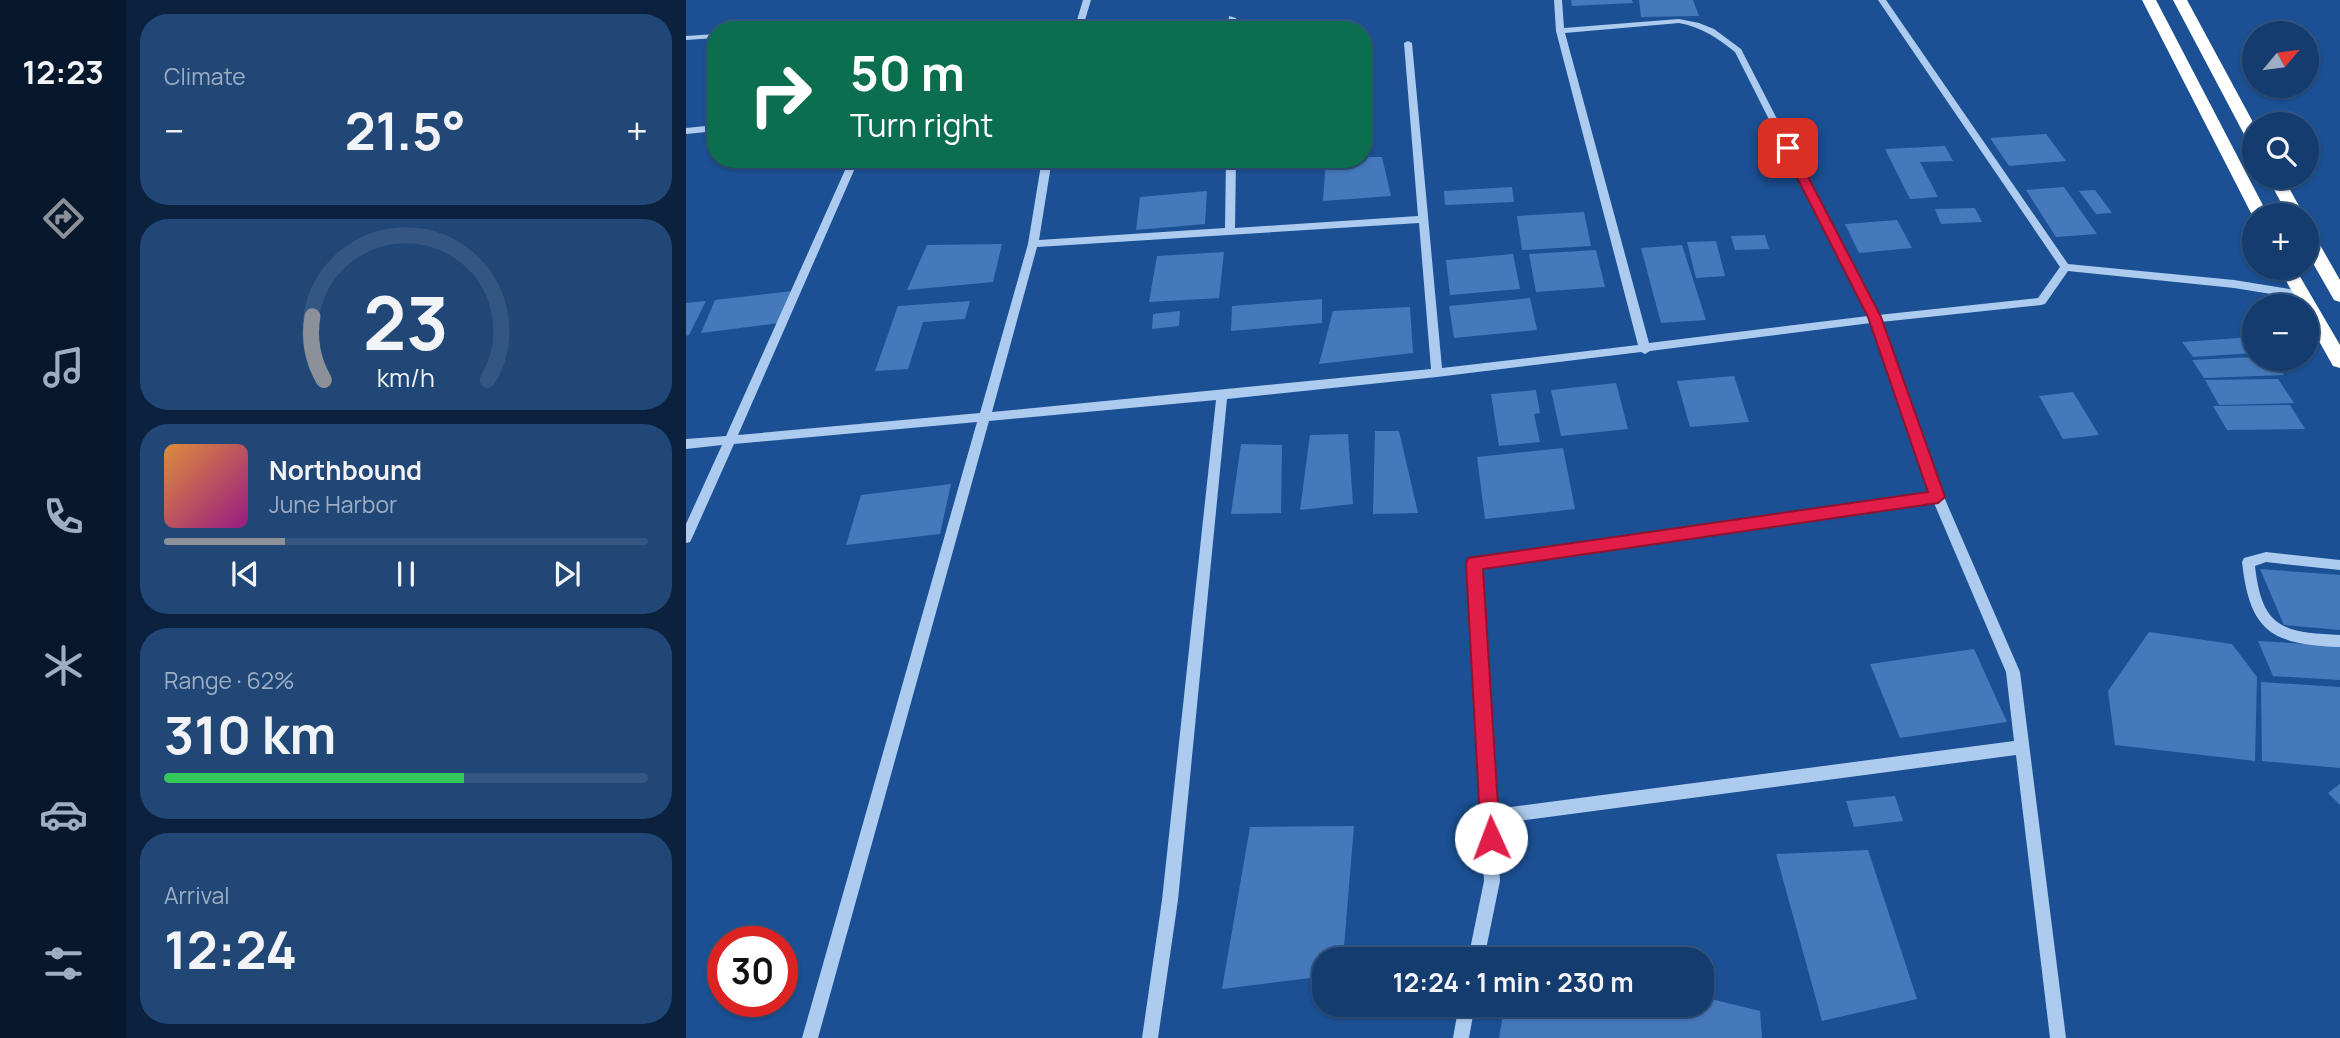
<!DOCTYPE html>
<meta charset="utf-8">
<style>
body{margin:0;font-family:Manrope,sans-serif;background:#214777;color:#f1f3f6;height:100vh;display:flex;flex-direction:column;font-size:26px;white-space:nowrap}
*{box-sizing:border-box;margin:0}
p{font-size:23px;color:#9dadc3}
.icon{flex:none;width:38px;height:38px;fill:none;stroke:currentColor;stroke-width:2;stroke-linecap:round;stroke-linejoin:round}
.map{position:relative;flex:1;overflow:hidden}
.drawer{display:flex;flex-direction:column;gap:14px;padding:14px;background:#0b213d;width:560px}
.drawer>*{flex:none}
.guide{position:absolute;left:21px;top:21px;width:665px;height:147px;border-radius:28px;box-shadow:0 2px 5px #0004,0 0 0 2px #335682;background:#0b6e4f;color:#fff;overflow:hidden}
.needle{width:46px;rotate:61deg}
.controls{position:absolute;left:1556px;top:21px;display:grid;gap:14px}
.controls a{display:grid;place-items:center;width:77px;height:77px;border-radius:50%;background:#143c6f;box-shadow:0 2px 5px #0004,0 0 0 2px #335682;font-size:35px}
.speed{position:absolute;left:21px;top:926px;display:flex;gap:14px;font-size:35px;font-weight:700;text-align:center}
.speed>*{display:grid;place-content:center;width:91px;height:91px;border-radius:50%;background:#143c6f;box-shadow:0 2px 5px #0004,0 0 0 2px #335682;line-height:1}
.speed .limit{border:10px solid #d22;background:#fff;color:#111}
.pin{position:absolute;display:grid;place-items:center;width:60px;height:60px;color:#fff;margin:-30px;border-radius:14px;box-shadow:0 4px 10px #0006}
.me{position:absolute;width:77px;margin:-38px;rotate:358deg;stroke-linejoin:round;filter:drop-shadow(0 0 5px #0008)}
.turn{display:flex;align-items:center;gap:24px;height:147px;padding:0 28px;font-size:32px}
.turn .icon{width:91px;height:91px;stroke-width:2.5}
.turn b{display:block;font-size:49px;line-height:60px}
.big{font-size:52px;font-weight:700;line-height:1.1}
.drawer .card{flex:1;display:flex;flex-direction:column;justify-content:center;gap:10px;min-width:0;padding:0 24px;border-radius:28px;background:#214777}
.drawer .dial{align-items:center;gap:0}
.dial svg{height:182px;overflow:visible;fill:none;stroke:#335682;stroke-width:7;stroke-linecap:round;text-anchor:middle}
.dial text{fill:#f1f3f6;stroke:none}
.song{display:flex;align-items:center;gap:21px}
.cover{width:84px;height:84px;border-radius:10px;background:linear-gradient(135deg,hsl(30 70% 55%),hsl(310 70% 35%))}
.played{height:7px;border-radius:4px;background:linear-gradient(90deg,#8c9099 25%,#335682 25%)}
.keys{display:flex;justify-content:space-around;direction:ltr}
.heat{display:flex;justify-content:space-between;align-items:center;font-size:38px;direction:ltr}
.charge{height:10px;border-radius:5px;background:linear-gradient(90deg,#34c759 62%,#335682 0)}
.trip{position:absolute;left:626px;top:947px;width:402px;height:70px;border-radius:28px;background:#143c6f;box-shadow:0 2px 5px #0004,0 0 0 2px #335682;font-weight:700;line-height:70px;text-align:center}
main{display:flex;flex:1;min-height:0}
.tab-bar{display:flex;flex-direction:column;width:126px;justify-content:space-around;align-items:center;background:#08182c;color:#9dadc3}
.tab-bar .icon{width:49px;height:49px}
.tab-bar .selected{color:#8c9099}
.tab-bar b{font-size:32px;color:#f1f3f6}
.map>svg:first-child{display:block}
.building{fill:#4479bb}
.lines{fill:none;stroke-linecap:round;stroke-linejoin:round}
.minor{fill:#adcbef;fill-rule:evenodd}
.highway{fill:#fff;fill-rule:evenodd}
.route{fill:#e11d48;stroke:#92132f;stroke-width:2}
</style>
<main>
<nav class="tab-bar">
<b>12:23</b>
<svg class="icon selected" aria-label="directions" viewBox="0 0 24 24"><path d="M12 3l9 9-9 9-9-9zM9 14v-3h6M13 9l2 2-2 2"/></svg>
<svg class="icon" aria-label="music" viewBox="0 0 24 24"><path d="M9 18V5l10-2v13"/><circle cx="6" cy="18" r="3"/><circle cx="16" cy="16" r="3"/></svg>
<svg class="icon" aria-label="phone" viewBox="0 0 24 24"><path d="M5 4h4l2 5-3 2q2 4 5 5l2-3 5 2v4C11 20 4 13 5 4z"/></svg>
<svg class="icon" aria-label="climate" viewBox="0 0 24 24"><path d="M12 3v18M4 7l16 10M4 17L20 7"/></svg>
<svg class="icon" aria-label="car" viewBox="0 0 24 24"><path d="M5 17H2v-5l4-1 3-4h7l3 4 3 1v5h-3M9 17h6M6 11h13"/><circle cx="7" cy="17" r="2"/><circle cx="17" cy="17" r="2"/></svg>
<svg class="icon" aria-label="filters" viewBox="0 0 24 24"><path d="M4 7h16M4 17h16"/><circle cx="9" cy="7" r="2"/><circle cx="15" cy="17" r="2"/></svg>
</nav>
<section class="drawer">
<div class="card"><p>Climate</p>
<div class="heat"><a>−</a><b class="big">21.5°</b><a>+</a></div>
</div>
<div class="card dial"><svg viewBox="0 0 100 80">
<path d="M14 69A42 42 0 1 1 86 69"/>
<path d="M14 69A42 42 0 0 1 9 41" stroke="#8c9099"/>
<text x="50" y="56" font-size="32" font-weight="700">23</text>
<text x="50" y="72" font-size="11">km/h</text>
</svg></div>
<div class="card">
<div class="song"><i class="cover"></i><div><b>Northbound</b><p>June Harbor</p></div></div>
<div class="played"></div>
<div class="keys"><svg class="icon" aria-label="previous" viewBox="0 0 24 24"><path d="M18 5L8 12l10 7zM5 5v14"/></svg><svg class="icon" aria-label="pause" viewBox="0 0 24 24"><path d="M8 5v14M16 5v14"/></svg><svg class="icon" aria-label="next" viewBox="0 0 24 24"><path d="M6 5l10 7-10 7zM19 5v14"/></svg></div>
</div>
<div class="card"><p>Range · 62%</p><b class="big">310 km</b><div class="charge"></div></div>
<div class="card"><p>Arrival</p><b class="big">12:24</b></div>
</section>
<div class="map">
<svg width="1654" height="1038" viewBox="0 0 1654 1038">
<rect width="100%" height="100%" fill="#1b5094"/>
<g class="building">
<path d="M 885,0 L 946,0 L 947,3 L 886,6 Z"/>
<path d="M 953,0 L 1007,0 L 1013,16 L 955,17 Z"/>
<path d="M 1360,134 L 1380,161 L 1323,166 L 1304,138 Z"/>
<path d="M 1259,146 L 1267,161 L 1234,162 L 1252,197 L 1224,199 L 1199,149 Z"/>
<path d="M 677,157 L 696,157 L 705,196 L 637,201 L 640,159 L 677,159 Z"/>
<path d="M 826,187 L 828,202 L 759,205 L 758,191 Z"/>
<path d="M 1378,187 L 1411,234 L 1370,237 L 1340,190 Z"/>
<path d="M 1409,190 L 1426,213 L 1410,214 L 1393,191 Z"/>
<path d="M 521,191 L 519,224 L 450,230 L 454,197 Z"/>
<path d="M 1289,208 L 1296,222 L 1255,224 L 1249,209 Z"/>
<path d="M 898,212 L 905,246 L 836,250 L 831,216 Z"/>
<path d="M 1211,220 L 1226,248 L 1173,253 L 1159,224 Z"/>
<path d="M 1079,235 L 1083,249 L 1049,250 L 1045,236 Z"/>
<path d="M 1030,241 L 1039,276 L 1010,278 L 1001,242 Z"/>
<path d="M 316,244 L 307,282 L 221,290 L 241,245 Z"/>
<path d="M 996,245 L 1020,320 L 975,323 L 955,248 Z"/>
<path d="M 910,250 L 919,287 L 850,292 L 843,254 Z"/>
<path d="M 538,252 L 533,298 L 463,302 L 471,256 Z"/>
<path d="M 827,254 L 834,289 L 764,295 L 760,260 Z"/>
<path d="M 106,291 L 94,323 L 15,333 L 29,300 Z"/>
<path d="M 844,298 L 851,330 L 768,338 L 763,306 Z"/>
<path d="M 636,299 L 636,323 L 545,331 L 546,306 Z"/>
<path d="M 20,301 L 3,335 L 0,336 L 0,303 Z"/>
<path d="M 284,301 L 279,319 L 237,322 L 222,369 L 189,371 L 212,306 Z"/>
<path d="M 724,307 L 727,353 L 633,364 L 647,311 Z"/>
<path d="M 494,311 L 493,326 L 466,329 L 467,314 Z"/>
<path d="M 1568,337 L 1568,353 L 1507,357 L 1496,342 Z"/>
<path d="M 1568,357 L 1587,359 L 1598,375 L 1518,378 L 1506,360 Z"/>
<path d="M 1048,376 L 1063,422 L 1004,427 L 991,381 Z"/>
<path d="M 1592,379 L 1608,403 L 1533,405 L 1519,380 Z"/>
<path d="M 930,383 L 942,429 L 875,436 L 865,390 Z"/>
<path d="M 850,390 L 854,413 L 848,414 L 854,442 L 813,446 L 805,394 Z"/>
<path d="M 1387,392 L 1413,435 L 1377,439 L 1353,396 Z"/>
<path d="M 1604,405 L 1619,429 L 1541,430 L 1527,406 Z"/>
<path d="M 689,431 L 713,431 L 732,513 L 687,514 Z"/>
<path d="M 662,434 L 667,504 L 614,510 L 624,435 Z"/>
<path d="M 555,444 L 596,445 L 595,513 L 545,514 Z"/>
<path d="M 877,448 L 889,509 L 799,519 L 791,457 Z"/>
<path d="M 265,484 L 254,534 L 160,545 L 175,495 Z"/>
<path d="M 1574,569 L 1654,575 L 1654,630 L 1598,625 Z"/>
<path d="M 1463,632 L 1546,644 L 1571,677 L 1569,761 L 1429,745 L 1422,691 Z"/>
<path d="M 1572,641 L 1654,646 L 1654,680 L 1587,676 Z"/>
<path d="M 1288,649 L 1321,722 L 1214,738 L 1184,664 Z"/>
<path d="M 1575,682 L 1654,687 L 1654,768 L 1576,761 Z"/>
<path d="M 1654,784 L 1654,805 L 1642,793 Z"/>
<path d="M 1209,796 L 1217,821 L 1168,827 L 1160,801 Z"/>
<path d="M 668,826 L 657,959 L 639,959 L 639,976 L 536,989 L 564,827 Z"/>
<path d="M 1182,850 L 1231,999 L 1136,1021 L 1090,854 Z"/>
<path d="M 1017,997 L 1074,1011 L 1076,1038 L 813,1038 L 819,1004 L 1017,1004 Z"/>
</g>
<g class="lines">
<g class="minor">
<path d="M 397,0 L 405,0 L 396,30 L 388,30 Z"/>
<path d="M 868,0 L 876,0 L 878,28 L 993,19 L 1013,23 L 1028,29 L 1055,49 L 1192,315 L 1352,298 L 1374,267 L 1192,0 L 1200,0 L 1382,264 L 1548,280 L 1615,291 L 1620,295 L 1615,299 L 1548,288 L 1382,271 L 1359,304 L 1355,305 L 1195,322 L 1258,497 L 1334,672 L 1380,1038 L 1364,1038 L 1330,755 L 810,824 L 814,881 L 798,959 L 782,959 L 798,881 L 782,564 L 784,560 L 1245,493 L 1185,323 L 964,351 L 959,354 L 955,352 L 751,377 L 541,399 L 492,900 L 472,1038 L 456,1038 L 476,900 L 530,400 L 303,421 L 132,1038 L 116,1038 L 291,422 L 48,444 L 6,538 L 4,542 L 0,543 L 0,524 L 36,445 L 0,449 L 0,439 L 40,436 L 164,159 L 173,159 L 52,435 L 294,413 L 342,244 L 356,159 L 366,159 L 353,240 L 539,228 L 540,159 L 550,159 L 549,228 L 732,216 L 718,43 L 722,41 L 726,43 L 756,368 L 952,345 L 870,31 ZM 993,23 C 1015,27 1032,38 1049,52 L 1182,316 L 963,343 L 879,33 ZM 733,223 L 745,369 L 306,412 L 351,247 ZM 1248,503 L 1320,672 L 1328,741 L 809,809 L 795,569 Z"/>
<path d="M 543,16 L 550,18 L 550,30 L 542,30 Z"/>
<path d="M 230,19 L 279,23 L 303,30 L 230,24 L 136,30 L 102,30 L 106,28 Z"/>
<path d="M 30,34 L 30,38 L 0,40 L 0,36 Z"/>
<path d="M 30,125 L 30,131 L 0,134 L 0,128 Z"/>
<path d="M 1580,552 L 1654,560 L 1654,570 L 1580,562 L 1569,566 C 1576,629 1597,632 1654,635 L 1654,647 C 1587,644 1564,634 1556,562 L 1558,558 Z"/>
<path d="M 773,1004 L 789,1004 L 783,1038 L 767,1038 Z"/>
</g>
<g class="highway">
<path d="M 1456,0 L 1470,0 L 1582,215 L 1568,215 L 1568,219 L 1566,215 Z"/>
<path d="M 1487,0 L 1501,0 L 1568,124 L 1568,143 L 1560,138 Z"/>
<path d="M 1581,177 L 1597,177 L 1618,215 L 1602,215 Z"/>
<path d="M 1620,230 L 1626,231 L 1654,280 L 1654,302 L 1648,300 L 1620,251 Z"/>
<path d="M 1593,268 L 1609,268 L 1654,345 L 1654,368 L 1647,366 L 1620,318 L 1620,306 L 1614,306 Z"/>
</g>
</g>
<path class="route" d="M 1102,144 L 1107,148 L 1195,317 L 1259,497 L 1252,503 L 797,569 L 814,838 L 812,845 L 805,848 L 798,845 L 795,838 L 780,564 L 782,558 L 1242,492 L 1182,317 L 1096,148 Z"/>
</svg>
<div class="controls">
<a><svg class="needle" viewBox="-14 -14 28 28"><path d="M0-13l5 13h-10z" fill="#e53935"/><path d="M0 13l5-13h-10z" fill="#9dadc3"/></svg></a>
<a><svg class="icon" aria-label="search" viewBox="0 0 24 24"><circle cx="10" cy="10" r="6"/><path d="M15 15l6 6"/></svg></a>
<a>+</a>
<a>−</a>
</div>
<div class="speed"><div class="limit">30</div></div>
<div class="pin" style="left:1102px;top:148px;background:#d93025"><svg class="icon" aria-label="arrive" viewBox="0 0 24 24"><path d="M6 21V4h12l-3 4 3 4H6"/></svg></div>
<svg class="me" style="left:805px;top:838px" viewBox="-20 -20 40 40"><circle r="19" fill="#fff"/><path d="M0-13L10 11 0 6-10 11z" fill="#e11d48"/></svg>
<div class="trip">12:24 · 1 min · 230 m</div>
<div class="guide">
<div class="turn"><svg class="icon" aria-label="right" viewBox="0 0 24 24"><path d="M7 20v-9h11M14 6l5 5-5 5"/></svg><div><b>50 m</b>Turn right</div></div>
</div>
</div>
</main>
